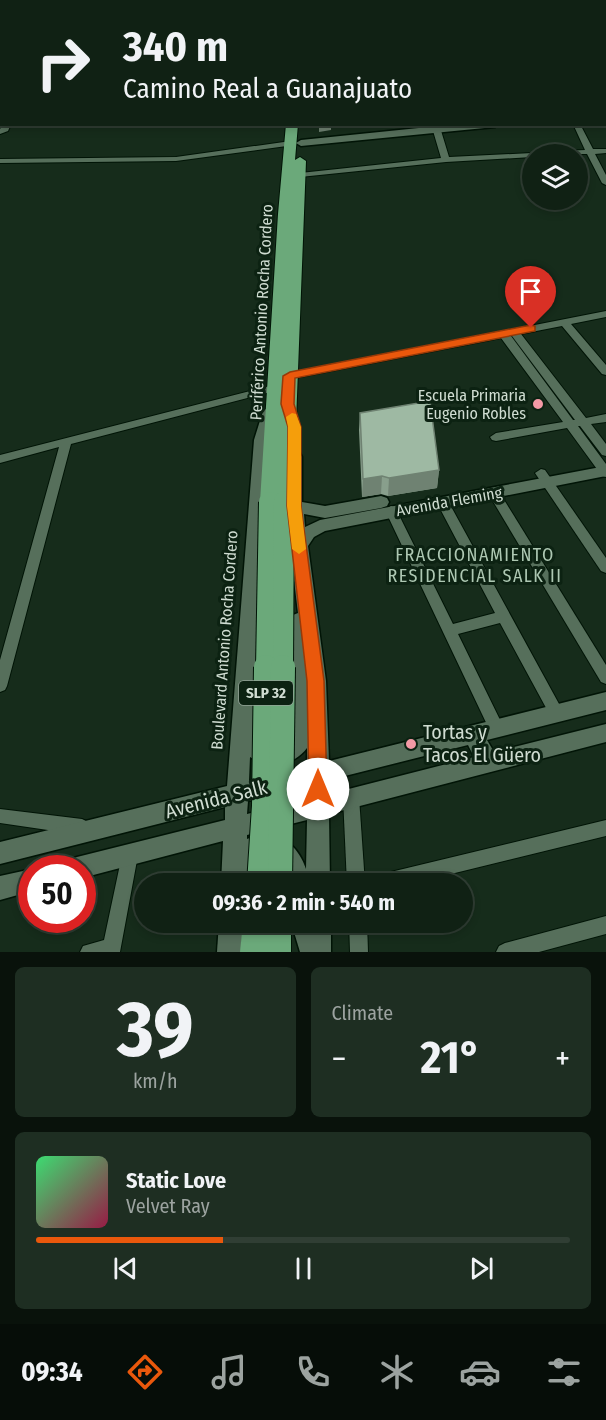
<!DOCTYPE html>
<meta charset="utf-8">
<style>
body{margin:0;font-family:"Fira Sans Condensed",sans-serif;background:#1e2e22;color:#f1f3f6;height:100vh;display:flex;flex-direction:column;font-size:22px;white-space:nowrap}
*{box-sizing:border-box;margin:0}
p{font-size:20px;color:#9ca3a0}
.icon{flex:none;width:33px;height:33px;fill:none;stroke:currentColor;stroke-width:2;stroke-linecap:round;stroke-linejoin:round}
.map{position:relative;height:952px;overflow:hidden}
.panel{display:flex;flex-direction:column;gap:15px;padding:15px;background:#09120b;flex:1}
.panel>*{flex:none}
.guide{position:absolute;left:0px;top:0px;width:606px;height:126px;box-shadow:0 3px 9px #0003,0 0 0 2px #303e34;background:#102114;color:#f1f3f6;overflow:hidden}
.buttons{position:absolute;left:522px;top:144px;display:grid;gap:12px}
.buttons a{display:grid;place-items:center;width:66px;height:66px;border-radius:50%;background:#102114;box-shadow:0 3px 9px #0003,0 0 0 2px #303e34;font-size:30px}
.speed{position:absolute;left:18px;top:855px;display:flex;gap:12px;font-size:30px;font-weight:700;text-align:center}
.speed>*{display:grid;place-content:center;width:78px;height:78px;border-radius:50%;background:#102114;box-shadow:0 3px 9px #0003,0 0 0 2px #303e34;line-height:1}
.speed .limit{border:9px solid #d22;background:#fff;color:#111}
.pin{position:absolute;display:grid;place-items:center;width:51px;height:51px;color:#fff;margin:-62px -26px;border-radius:50% 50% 50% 0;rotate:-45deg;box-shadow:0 0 6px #0007}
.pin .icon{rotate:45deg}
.me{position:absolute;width:66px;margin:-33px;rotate:0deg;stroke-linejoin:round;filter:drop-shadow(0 0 4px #0008)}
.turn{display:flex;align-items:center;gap:21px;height:126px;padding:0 24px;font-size:27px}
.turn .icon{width:78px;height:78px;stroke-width:2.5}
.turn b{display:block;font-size:42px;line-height:51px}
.big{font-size:45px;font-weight:700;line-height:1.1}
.panel .tile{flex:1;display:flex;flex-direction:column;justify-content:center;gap:9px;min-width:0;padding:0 21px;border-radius:9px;background:#1e2e22}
.panel .dial{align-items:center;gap:0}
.dial b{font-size:78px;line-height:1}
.song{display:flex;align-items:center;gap:18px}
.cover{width:72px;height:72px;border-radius:9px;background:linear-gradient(135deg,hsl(140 70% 55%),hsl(340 70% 35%))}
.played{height:6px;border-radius:3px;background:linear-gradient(90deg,#ea580c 35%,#303e34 35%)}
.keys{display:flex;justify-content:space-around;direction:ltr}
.heat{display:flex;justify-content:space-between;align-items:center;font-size:33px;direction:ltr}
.panel .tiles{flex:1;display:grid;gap:15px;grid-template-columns:1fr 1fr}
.tile:last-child{grid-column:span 2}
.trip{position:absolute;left:134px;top:873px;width:339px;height:60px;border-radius:30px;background:#102114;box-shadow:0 3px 9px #0003,0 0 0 2px #303e34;font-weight:700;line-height:60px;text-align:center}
.tab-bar{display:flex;height:96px;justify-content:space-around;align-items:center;background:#060d08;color:#9ca3a0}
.tab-bar .icon{width:42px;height:42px}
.tab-bar .active{color:#ea580c}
.tab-bar b{font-size:27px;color:#f1f3f6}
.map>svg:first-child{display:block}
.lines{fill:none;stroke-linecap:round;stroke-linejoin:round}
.street-casing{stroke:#011406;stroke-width:2}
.secondary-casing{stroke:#011406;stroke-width:3}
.highway-casing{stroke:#011406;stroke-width:2}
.street{fill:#566f5b;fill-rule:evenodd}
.secondary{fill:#566f5b;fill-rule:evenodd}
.highway{fill:#6ba97a;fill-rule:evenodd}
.highway-bridge-far1-casing{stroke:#011406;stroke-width:22;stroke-linecap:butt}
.highway-bridge-casing{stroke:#011406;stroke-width:26;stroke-linecap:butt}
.highway-bridge-far1{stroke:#6ba97a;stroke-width:20}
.highway-bridge{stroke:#6ba97a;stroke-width:24}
.wall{fill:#889f8c}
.shaded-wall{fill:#6f8272}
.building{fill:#9eb9a3;stroke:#6f8272;stroke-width:1.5}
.route{fill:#ea580c;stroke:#983908;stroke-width:1.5}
.slow{fill:#f59e0b}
.poi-dot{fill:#f49aa6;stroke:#0c2212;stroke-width:2}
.labels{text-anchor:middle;stroke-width:6;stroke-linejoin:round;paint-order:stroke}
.shield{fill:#0c2212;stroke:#94a498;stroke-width:1.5}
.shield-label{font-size:15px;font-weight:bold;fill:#cfdcd1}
.street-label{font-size:16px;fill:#cfdcd1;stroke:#0c2212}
.poi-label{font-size:16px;fill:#cfdcd1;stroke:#0c2212;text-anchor:end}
.neighbourhood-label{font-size:18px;letter-spacing:1.5px;fill:#aec8b3;stroke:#0c2212}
.near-poi-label{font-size:20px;fill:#cfdcd1;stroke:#0c2212;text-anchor:start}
.near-street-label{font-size:20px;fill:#cfdcd1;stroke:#0c2212}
</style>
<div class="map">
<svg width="606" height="952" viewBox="0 0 606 952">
<rect width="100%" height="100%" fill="#162c1b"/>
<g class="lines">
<g class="street-casing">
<g id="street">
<path d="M 313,0 L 477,0 L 478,1 L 315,2 Z"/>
<rect x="504" y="0" width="6" height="2"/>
<path d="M 536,0 L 542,0 L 543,2 L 537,2 Z"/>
<rect x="604" y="6" width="2" height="4"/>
<rect x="604" y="17" width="2" height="4"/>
<rect x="0" y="41" width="2" height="4"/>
<path d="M 604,49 L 606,50 L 606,54 L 604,54 Z"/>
<path d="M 2,54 L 2,61 L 0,61 L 0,55 Z"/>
<rect x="0" y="66" width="2" height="4"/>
<rect x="0" y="110" width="2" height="4"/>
<path d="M 4,124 L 11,124 L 8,131 L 0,134 L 0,129 Z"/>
<path d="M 431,124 L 439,124 L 449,157 L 532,153 L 536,154 L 532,154 L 532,157 L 446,162 L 300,177 L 296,175 L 300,173 L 441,158 Z"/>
<path d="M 573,124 L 580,124 L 593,149 L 606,149 L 606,153 L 595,154 L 606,175 L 606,185 L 602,183 L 587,154 L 536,154 L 540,152 L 585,150 Z"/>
<path d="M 291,141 L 294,141 L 294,145 L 176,161 L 0,163 L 0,159 L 176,157 Z"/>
<path d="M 606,311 L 606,317 L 571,324 L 606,365 L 606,375 L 602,374 L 562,326 L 521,334 L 586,418 L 606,414 L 606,422 L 591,424 L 606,444 L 606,456 L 602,455 L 580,426 L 578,426 L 606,464 L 606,477 L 602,476 L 567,428 L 496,441 L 492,440 L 490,437 L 496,433 L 563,422 L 501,338 L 290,379 L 285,376 L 290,373 ZM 511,336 L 512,336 L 575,420 L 573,420 Z"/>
<path d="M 274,385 L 279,388 L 278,390 L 71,444 L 7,686 L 5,690 L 0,692 L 0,660 L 59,447 L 0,463 L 0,455 Z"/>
<path d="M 541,469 L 545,470 L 606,558 L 606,573 L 601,571 L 537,476 L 535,473 Z"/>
<path d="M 494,489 L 498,490 L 606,665 L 606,684 L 601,682 L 488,493 Z"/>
<path d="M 442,497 L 448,501 L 564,713 L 561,717 L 556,719 L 551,717 L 500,623 L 458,634 L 504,728 L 501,733 L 496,734 L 491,733 L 385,510 L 391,506 L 395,507 L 453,624 L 495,613 L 436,501 Z"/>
<path d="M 351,790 L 357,792 L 359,797 L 365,884 L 347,884 L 343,797 L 345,792 Z"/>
<path d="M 0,809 L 82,819 L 88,822 L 90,827 L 88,832 L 82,835 L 0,823 Z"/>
<path d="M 606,820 L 606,836 L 410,884 L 366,884 L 368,878 L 374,876 Z"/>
<path d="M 130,847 L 136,849 L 138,855 L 120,952 L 80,952 L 83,946 L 104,940 L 122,855 L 124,849 Z"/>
<path d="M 606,916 L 606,934 L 539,952 L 496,952 L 499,946 L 505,943 Z"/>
<path d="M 349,922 L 367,922 L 368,952 L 350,952 Z"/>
</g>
</g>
<g class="secondary-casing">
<g id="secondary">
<rect x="577" y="0" width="8" height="2"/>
<rect x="0" y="35" width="2" height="6"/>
<path d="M 604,105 L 606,106 L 606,117 L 604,117 Z"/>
<path d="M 458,124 L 500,124 L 495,127 L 301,146 L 296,143 L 301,140 Z"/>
<path d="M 271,406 L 279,411 L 270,440 L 253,716 L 258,723 L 262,740 C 272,750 280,748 289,739 L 290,620 L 293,615 L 298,613 L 285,506 L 286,457 L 288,453 L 300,453 L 302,457 L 302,502 L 325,506 L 381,496 L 387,498 L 389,502 L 387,506 L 381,508 L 325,518 L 304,514 L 305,527 L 320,520 L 606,466 L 606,476 L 325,531 L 314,537 L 308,546 L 326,681 L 329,761 L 606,692 L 606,710 L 487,740 L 494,752 L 606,724 L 606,742 L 329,814 L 330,884 L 285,884 C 283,867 272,844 253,861 L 245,884 L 221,884 L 223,841 L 82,878 L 82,868 L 65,868 L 69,860 L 77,857 L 225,820 L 225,807 L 0,864 L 0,842 L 227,786 L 254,440 L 263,411 ZM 468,745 L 474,757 L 329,794 L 329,780 ZM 307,748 L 307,766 L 249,781 L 250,757 C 269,770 293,766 307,748 ZM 307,786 L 307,799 L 247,814 L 248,801 ZM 307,820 L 306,869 C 297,842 274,827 247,839 L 247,835 Z"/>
<path d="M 32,869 L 32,891 L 0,900 L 0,876 Z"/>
<path d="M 219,922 L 243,922 L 241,952 L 217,952 Z"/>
<path d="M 291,922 L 331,922 L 331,952 L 300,952 Z"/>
</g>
</g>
<g class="highway-casing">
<g id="highway">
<rect x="297" y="0" width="8" height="2"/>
<path d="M 286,124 L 298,124 L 295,160 L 300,157 L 306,161 L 293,501 L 291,505 L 284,507 L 277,504 L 269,508 L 262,507 L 260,502 L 278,214 Z"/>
<path d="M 243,922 L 291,922 L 291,952 L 240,952 Z"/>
</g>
</g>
<use href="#street" class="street"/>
<use href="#secondary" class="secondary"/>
<use href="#highway" class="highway"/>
<g class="highway-bridge-far1-casing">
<g id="highway-bridge-far1">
<path d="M 266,668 L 269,502"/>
<path d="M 283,668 L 284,501"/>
</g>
</g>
<g class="highway-bridge-casing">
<g id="highway-bridge">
<path d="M 259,884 L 264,806 L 266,667"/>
<path d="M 280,884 L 283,667"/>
</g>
</g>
<use href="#highway-bridge-far1" class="highway-bridge-far1"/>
<use href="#highway-bridge" class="highway-bridge"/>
</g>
<path class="wall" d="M 360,413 L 439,470 L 437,488 L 388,496 L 381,494 L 362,497 L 359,430 Z"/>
<g class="shaded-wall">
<path d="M 331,124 L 331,130 L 319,132 L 319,125 Z"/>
<path d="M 439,470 L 437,488 L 388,496 L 389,478 Z"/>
<path d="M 382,476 L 381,494 L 362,497 L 363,479 Z"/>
</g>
<path class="building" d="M 430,401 L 439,470 L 389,478 L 382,476 L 363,479 L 360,413 Z"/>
<path class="route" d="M 531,325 L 535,326 L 535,331 L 295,378 L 294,404 L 301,427 L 301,506 L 324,681 L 327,789 L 325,794 L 318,797 L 312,794 L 309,789 L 307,681 L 287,506 L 288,427 L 281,404 L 283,376 L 290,372 Z"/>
<path class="slow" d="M 292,413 L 296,414 L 301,427 L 301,506 L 306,549 L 299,554 L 292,549 L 287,506 L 288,427 L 286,417 Z"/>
<g class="poi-dot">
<circle cx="538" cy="404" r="6"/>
<circle cx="411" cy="744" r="6"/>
</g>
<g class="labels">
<rect class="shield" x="239" y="681" width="54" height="24" rx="4.5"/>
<g class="shield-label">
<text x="266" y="698">SLP 32</text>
</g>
<g class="street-label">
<text transform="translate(261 312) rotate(-87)" y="6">Periférico Antonio Rocha Cordero</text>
<text transform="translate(449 501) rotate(-10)" y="6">Avenida Fleming</text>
<text transform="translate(224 640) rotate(-86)" y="6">Boulevard Antonio Rocha Cordero</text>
</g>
<g class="poi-label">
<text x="526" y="401">Escuela Primaria<tspan x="526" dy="18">Eugenio Robles</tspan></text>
</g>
<g class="neighbourhood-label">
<text x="475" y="561">FRACCIONAMIENTO<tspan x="475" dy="21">RESIDENCIAL SALK II</tspan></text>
</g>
<g class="near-poi-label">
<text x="423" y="739">Tortas y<tspan x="423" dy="23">Tacos El Güero</tspan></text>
</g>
<g class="near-street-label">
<text transform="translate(216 799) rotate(-14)" y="7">Avenida Salk</text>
</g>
</g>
</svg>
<div class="buttons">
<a><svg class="icon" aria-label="layers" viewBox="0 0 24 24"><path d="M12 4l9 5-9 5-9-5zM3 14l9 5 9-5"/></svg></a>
</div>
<div class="speed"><div class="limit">50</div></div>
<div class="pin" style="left:531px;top:328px;background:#d93025"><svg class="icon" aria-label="arrive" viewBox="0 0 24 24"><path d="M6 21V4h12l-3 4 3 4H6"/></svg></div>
<svg class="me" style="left:318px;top:789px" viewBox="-20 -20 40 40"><circle r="19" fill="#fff"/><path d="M0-13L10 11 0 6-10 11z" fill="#ea580c"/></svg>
<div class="trip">09:36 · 2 min · 540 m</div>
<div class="guide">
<div class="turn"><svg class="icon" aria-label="right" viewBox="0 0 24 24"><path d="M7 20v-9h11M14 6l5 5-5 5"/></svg><div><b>340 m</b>Camino Real a Guanajuato</div></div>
</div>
</div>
<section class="panel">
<div class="tiles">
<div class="tile dial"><b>39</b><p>km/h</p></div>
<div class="tile"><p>Climate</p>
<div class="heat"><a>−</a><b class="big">21°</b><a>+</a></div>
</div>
<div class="tile">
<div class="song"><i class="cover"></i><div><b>Static Love</b><p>Velvet Ray</p></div></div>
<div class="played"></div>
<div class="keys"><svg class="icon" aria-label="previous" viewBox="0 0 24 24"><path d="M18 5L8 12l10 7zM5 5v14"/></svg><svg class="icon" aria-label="pause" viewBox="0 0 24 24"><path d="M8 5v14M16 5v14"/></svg><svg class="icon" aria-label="next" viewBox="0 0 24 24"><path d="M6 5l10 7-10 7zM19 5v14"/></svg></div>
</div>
</div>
</section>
<nav class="tab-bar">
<b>09:34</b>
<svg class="icon active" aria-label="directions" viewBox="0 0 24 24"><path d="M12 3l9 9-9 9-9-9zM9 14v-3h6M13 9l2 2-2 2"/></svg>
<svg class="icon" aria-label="music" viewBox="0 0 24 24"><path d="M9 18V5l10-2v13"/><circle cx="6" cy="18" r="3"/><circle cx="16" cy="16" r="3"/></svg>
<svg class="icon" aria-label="phone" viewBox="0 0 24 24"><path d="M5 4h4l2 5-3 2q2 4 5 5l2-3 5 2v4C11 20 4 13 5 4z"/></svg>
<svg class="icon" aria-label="climate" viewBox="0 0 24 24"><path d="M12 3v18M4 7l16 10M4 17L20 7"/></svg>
<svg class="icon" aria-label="car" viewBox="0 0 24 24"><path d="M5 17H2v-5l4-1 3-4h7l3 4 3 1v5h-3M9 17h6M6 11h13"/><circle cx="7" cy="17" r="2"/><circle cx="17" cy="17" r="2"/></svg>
<svg class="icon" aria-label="filters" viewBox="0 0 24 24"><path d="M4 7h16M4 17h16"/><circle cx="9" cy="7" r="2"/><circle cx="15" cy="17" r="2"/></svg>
</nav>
